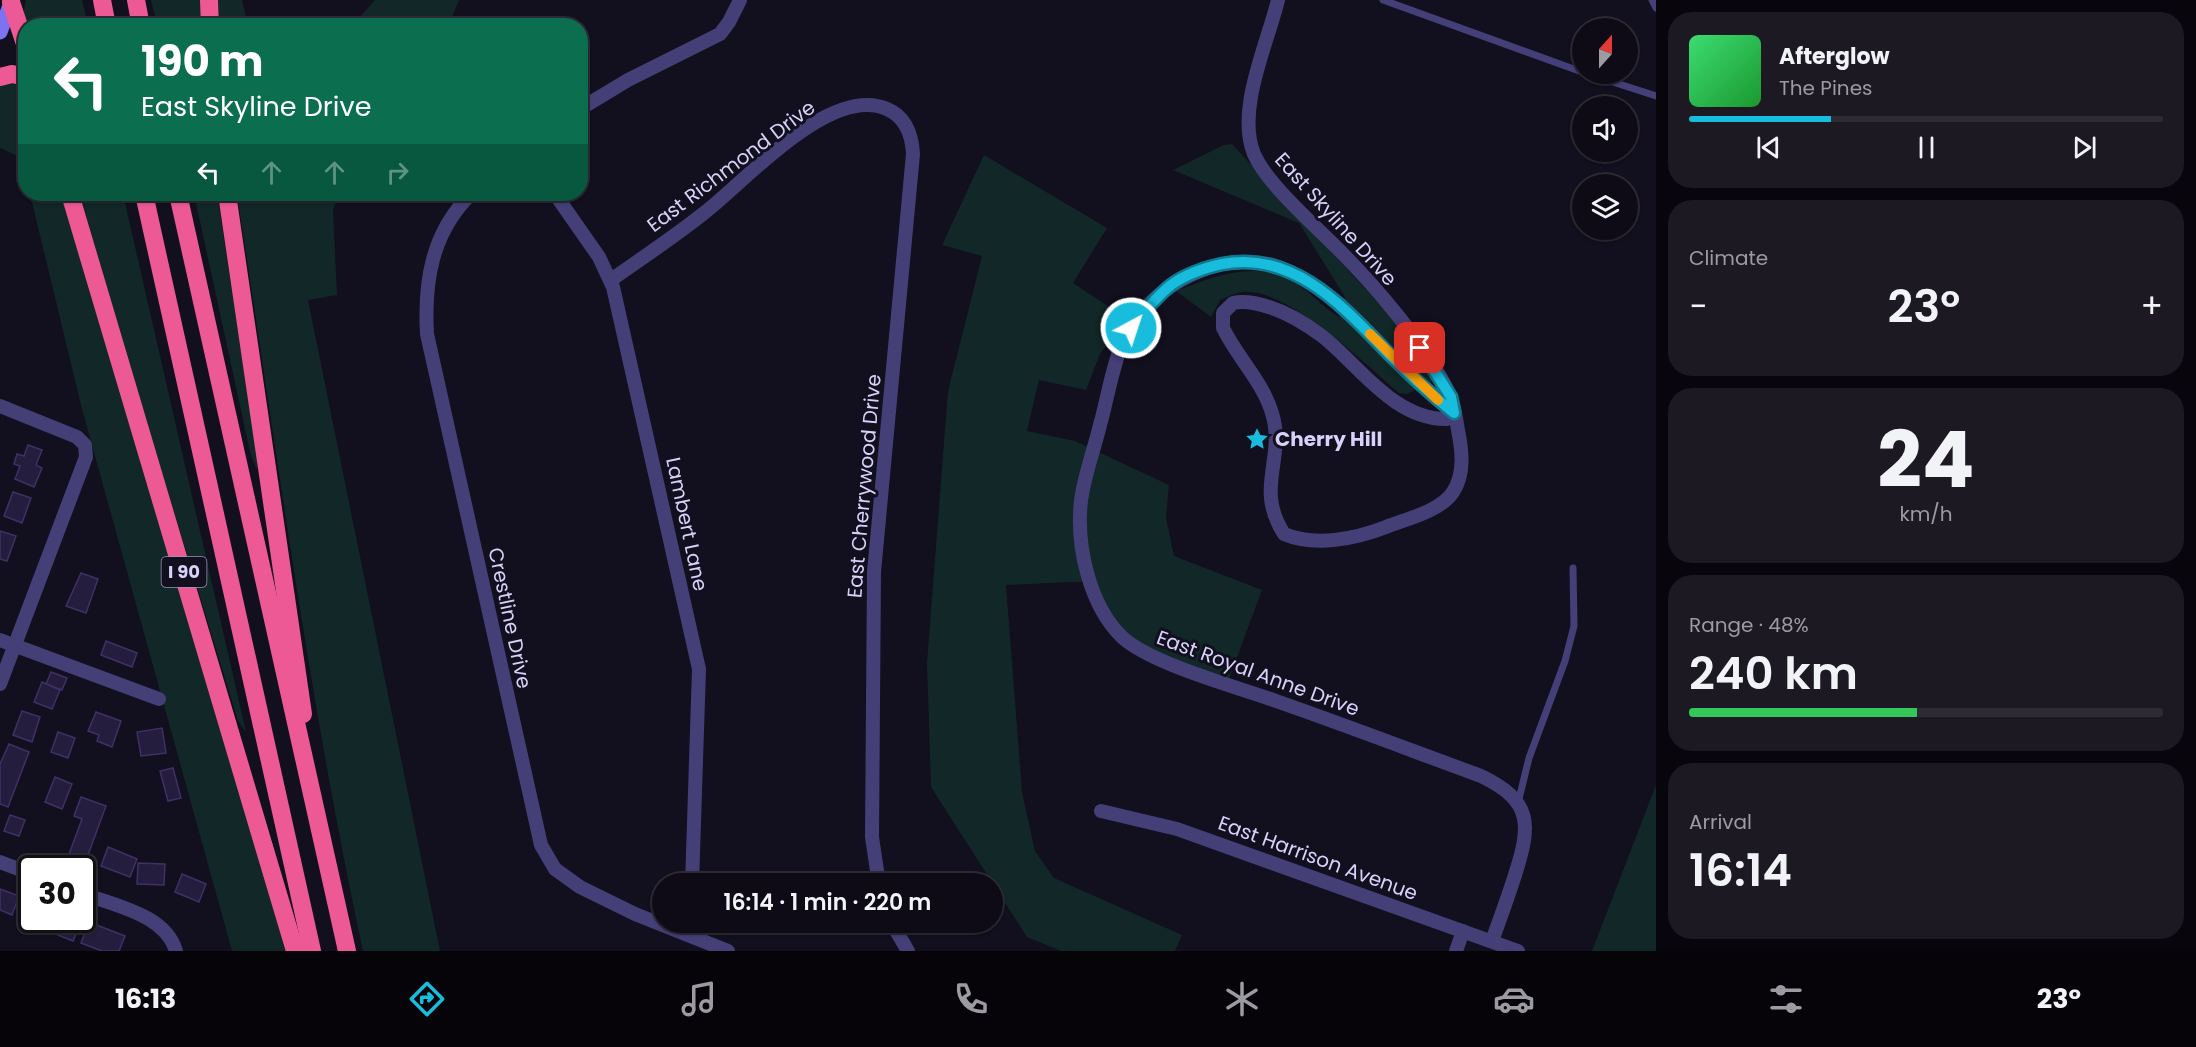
<!DOCTYPE html>
<meta charset="utf-8">
<style>
body{margin:0;font-family:Poppins,sans-serif;background:#1c1923;color:#f1f3f6;height:100vh;display:flex;flex-direction:column;font-size:22px;white-space:nowrap}
*{box-sizing:border-box;margin:0}
p{font-size:20px;color:#9b9ba1}
.icon{flex:none;width:33px;height:33px;fill:none;stroke:currentColor;stroke-width:2;stroke-linecap:round;stroke-linejoin:round}
.map{position:relative;flex:1;overflow:hidden}
.side{display:flex;flex-direction:column;gap:12px;padding:12px;background:#08060c;width:540px}
.side>*{flex:none}
.hud{position:absolute;left:18px;top:18px;width:570px;height:183px;border-radius:24px;box-shadow:0 2px 4px #0004,0 0 0 2px #2e2b35;background:#0b6e4f;color:#fff;overflow:hidden}
.needle{width:39px;rotate:21deg}
.fabs{position:absolute;left:1572px;top:18px;display:grid;gap:12px}
.fabs a{display:grid;place-items:center;width:66px;height:66px;border-radius:50%;background:#0e0b16;box-shadow:0 2px 4px #0004,0 0 0 2px #2e2b35;font-size:30px}
.speed{position:absolute;left:18px;top:855px;display:flex;gap:12px;font-size:30px;font-weight:700;text-align:center}
.speed>*{display:grid;place-content:center;width:78px;height:78px;border-radius:50%;background:#0e0b16;box-shadow:0 2px 4px #0004,0 0 0 2px #2e2b35;line-height:1}
.speed .limit{border:3px solid #111;border-radius:9px;background:#fff;color:#111}
.pin{position:absolute;display:grid;place-items:center;width:51px;height:51px;color:#fff;margin:-26px;border-radius:12px;box-shadow:0 3px 9px #0006}
.me{position:absolute;width:66px;margin:-33px;rotate:40deg;stroke-linejoin:round;filter:drop-shadow(0 0 4px #0008)}
.turn{display:flex;align-items:center;gap:21px;height:126px;padding:0 24px;font-size:27px}
.turn .icon{width:78px;height:78px;stroke-width:2.5}
.turn b{display:block;font-size:42px;line-height:51px}
.lanes{display:flex;align-items:center;height:57px;padding:0 24px;background:#0003;justify-content:center;gap:30px;direction:ltr}
.lanes .off{opacity:.35}
.big{font-size:45px;font-weight:600;line-height:1.1}
.side .widget{flex:1;display:flex;flex-direction:column;justify-content:center;gap:9px;min-width:0;padding:0 21px;border-radius:24px;background:#1c1923}
.side .dial{align-items:center;gap:0}
.dial b{font-size:78px;line-height:1}
.song{display:flex;align-items:center;gap:18px}
.cover{width:72px;height:72px;border-radius:9px;background:linear-gradient(135deg,hsl(140 70% 55%),hsl(130 70% 35%))}
.played{height:6px;border-radius:3px;background:linear-gradient(90deg,#18bdde 30%,#2e2b35 30%)}
.keys{display:flex;justify-content:space-around;direction:ltr}
.heat{display:flex;justify-content:space-between;align-items:center;font-size:33px;direction:ltr}
.charge{height:9px;border-radius:4px;background:linear-gradient(90deg,#34c759 48%,#2e2b35 0)}
.trip{position:absolute;left:652px;top:873px;width:351px;height:60px;border-radius:30px;background:#0e0b16;box-shadow:0 2px 4px #0004,0 0 0 2px #2e2b35;font-weight:600;line-height:60px;text-align:center}
.menu{display:flex;height:96px;justify-content:space-around;align-items:center;background:#060409;color:#9b9ba1}
.menu .icon{width:42px;height:42px}
.menu .selected{color:#18bdde}
.menu b{font-size:27px;color:#f1f3f6}
main{display:flex;flex:1;min-height:0}
.map>svg:first-child{display:block}
.green{fill:#122727}
.building{fill:#251d3d;stroke:#3f3166;stroke-width:1.5}
.lines{fill:none;stroke-linecap:round;stroke-linejoin:round}
.lane{stroke:#453f78;stroke-width:7}
.street{stroke:#453f78;stroke-width:14}
.secondary{stroke:#7e72f0;stroke-width:15}
.highway{stroke:#ed5995;stroke-width:18}
.route-casing{stroke:#107b90;stroke-width:15}
.route{stroke:#18bdde;stroke-width:10}
.slow{stroke:#f59e0b;stroke-width:10}
.labels{text-anchor:middle;stroke-width:6;stroke-linejoin:round;paint-order:stroke}
.shield{fill:#120f1e;stroke:#9d97b8;stroke-width:1.5}
.shield-label{font-size:18px;font-weight:bold;fill:#d8d1fa}
.street-label{font-size:20px;fill:#d8d1fa;stroke:#120f1e}
.poi-label{font-size:20px;font-weight:bold;fill:#d8d1fa;stroke:#120f1e;text-anchor:start}
</style>
<main>
<div class="map">
<svg width="1656" height="951" viewBox="0 0 1656 951">
<rect width="100%" height="100%" fill="#120f1e"/>
<g class="green">
<path d="M 26,0 L 82,0 L 88,25 L 26,25 L 23,14 Z"/>
<path d="M 151,0 L 202,0 L 203,25 L 157,25 Z"/>
<path d="M 218,0 L 242,0 L 248,25 L 220,25 Z"/>
<path d="M 375,0 L 459,0 L 449,25 L 333,25 L 360,17 Z"/>
<path d="M 9,82 L 25,88 L 25,177 L 20,157 L 0,148 L 0,86 Z"/>
<path d="M 1232,144 L 1407,334 L 1433,381 L 1407,394 L 1399,393 C 1366,365 1286,286 1242,292 C 1235,293 1227,297 1220,300 L 1211,317 L 1176,291 C 1213,277 1249,262 1287,278 C 1306,287 1322,307 1339,317 L 1345,297 L 1299,223 L 1173,170 L 1224,145 Z"/>
<path d="M 984,155 L 1107,228 L 1073,283 L 1126,318 L 1100,354 L 1086,390 L 1039,380 L 1027,431 L 1075,441 L 1169,485 L 1166,518 L 1174,556 L 1262,590 L 1229,679 C 1170,658 1116,649 1095,581 L 1006,585 L 1022,792 L 1035,851 L 1054,878 L 1182,935 L 1175,951 L 1061,951 L 1027,937 L 931,787 L 927,663 L 948,391 L 982,256 L 942,245 Z"/>
<path d="M 30,194 L 62,194 L 252,831 L 285,951 L 232,951 L 82,409 Z"/>
<path d="M 80,194 L 123,194 L 246,732 L 238,721 L 124,348 Z"/>
<path d="M 194,194 L 217,194 L 258,457 L 257,470 L 251,456 Z"/>
<path d="M 237,194 L 338,194 L 333,211 L 337,295 L 308,300 L 440,951 L 363,951 C 309,701 276,446 237,194 Z"/>
<path d="M 1656,785 L 1656,951 L 1592,951 Z"/>
</g>
<g class="building">
<path d="M 28,445 L 42,450 L 36,465 L 42,468 L 34,487 L 15,479 L 20,466 L 14,464 L 17,454 L 24,456 Z"/>
<path d="M 13,492 L 31,498 L 22,523 L 4,516 Z"/>
<path d="M 0,531 L 16,536 L 7,561 L 0,559 Z"/>
<path d="M 81,573 L 98,579 L 86,613 L 66,606 Z"/>
<path d="M 106,641 L 137,653 L 132,667 L 101,655 Z"/>
<path d="M 51,672 L 67,678 L 62,690 L 46,684 Z"/>
<path d="M 42,682 L 60,690 L 52,709 L 34,702 Z"/>
<path d="M 22,711 L 40,717 L 32,742 L 13,735 Z"/>
<path d="M 96,712 L 121,721 L 112,747 L 97,741 L 99,735 L 88,731 Z"/>
<path d="M 162,728 L 166,753 L 141,756 L 137,732 Z"/>
<path d="M 58,732 L 75,738 L 68,758 L 51,752 Z"/>
<path d="M 9,744 L 29,752 L 8,807 L 0,804 L 0,764 Z"/>
<path d="M 173,768 L 181,798 L 168,801 L 160,771 Z"/>
<path d="M 55,777 L 72,784 L 62,809 L 45,802 Z"/>
<path d="M 81,797 L 106,806 L 85,863 L 68,857 L 82,819 L 74,816 Z"/>
<path d="M 10,815 L 25,820 L 19,836 L 4,831 Z"/>
<path d="M 108,847 L 137,859 L 130,877 L 101,866 Z"/>
<path d="M 138,863 L 165,864 L 164,885 L 137,884 Z"/>
<path d="M 182,874 L 206,884 L 199,902 L 175,892 Z"/>
<path d="M 0,889 L 19,896 L 12,915 L 0,910 Z"/>
<path d="M 41,920 L 79,920 L 81,921 L 73,941 L 38,927 Z"/>
<path d="M 89,922 L 125,936 L 119,951 L 102,951 L 81,943 Z"/>
</g>
<g class="lines">
<g class="lane">
<path d="M 1383,0 L 1582,72"/>
<path d="M 1652,0 L 1656,8"/>
<path d="M 1588,74 L 1656,96"/>
<path d="M 1518,803 L 1529,758 L 1565,661 L 1574,626 L 1573,568"/>
</g>
<g class="street">
<path d="M 1278,0 C 1267,45 1236,110 1254,154 C 1266,182 1309,220 1331,242 C 1373,283 1424,342 1450,395 C 1455,405 1456,420 1458,430 C 1462,450 1465,474 1453,492 C 1441,511 1406,519 1386,527 C 1355,539 1315,547 1284,534 C 1254,487 1286,459 1272,413 C 1263,382 1237,357 1223,328 L 1223,313 L 1233,303 C 1245,300 1257,303 1269,307 C 1288,313 1306,324 1322,336 C 1359,365 1394,420 1447,419 L 1454,413"/>
<path d="M 580,109 L 628,80 L 720,34 L 729,22 L 740,0"/>
<path d="M 471,194 C 432,232 424,281 427,334 L 541,845 L 555,869 L 580,887 L 635,914 L 728,951"/>
<path d="M 555,194 L 599,257 L 613,287 L 699,669 L 692,884"/>
<path d="M 611,280 C 642,258 674,237 704,213 C 746,181 830,84 887,109 C 906,117 912,135 913,154 L 874,572 L 872,837 L 879,884"/>
<path d="M 0,406 L 77,437 L 85,445 L 86,457 L 0,684"/>
<path d="M 1454,413 C 1438,400 1422,387 1407,372 C 1368,334 1333,286 1279,267 C 1223,247 1148,286 1124,339 C 1112,366 1108,397 1100,425 C 1094,450 1084,476 1081,501 C 1076,545 1089,605 1122,637 C 1151,664 1237,687 1276,701 C 1345,725 1413,751 1481,776 C 1533,801 1531,825 1515,875 C 1508,897 1500,919 1492,941"/>
<path d="M 0,640 L 159,699"/>
<path d="M 1101,811 L 1177,829 L 1518,951"/>
<path d="M 0,862 L 32,874"/>
<path d="M 82,893 C 115,906 165,914 176,951"/>
<path d="M 891,922 L 908,951"/>
<path d="M 1456,951 L 1463,931"/>
</g>
<path class="secondary" d="M 0,32 L 12,0"/>
<g class="highway">
<path d="M 102,0 L 107,26"/>
<path d="M 136,0 L 141,26"/>
<path d="M 209,0 L 210,26"/>
<path d="M 11,2 L 26,47"/>
<path d="M 0,77 L 12,74 L 26,77"/>
<path d="M 70,194 L 295,951"/>
<path d="M 144,194 L 312,951"/>
<path d="M 178,194 L 347,951"/>
<path d="M 227,194 L 303,714"/>
</g>
</g>
<g class="lines">
<g class="route-casing">
<path id="route" d="M 1131,328 C 1143,313 1156,297 1171,285 C 1186,274 1204,268 1222,264 C 1296,250 1346,310 1393,358 C 1412,377 1432,395 1454,413 L 1451,397 L 1420,348"/>
</g>
<use href="#route" class="route"/>
<path class="slow" d="M 1370,334 L 1438,400"/>
</g>
<defs>
<g id="sight-bare" transform="scale(1.8)"><path d="M0-6L1.8-2.2L6-1.7L2.9 1.2L3.7 5.4L0 3.3L-3.7 5.4L-2.9 1.2L-6-1.7L-1.8-2.2Z" fill="#18bdde" stroke="#120f1e" stroke-width="2.5" paint-order="stroke"/></g>
</defs>
<g fill-rule="evenodd">
<use href="#sight-bare" x="1257" y="439"/>
</g>
<g class="labels">
<rect class="shield" x="161.5" y="557" width="45" height="30" rx="4.5"/>
<g class="shield-label">
<text x="184" y="578">I 90</text>
</g>
<g class="street-label">
<text transform="translate(731 166) rotate(-37)" y="7">East Richmond Drive</text>
<text transform="translate(1336 219) rotate(48)" y="7">East Skyline Drive</text>
<text transform="translate(864 486) rotate(-85)" y="7">East Cherrywood Drive</text>
<text transform="translate(687 524) rotate(78)" y="7">Lambert Lane</text>
<text transform="translate(510 618) rotate(78)" y="7">Crestline Drive</text>
<text transform="translate(1258 673) rotate(20)" y="7">East Royal Anne Drive</text>
<text transform="translate(1318 858) rotate(20)" y="7">East Harrison Avenue</text>
</g>
<g class="poi-label">
<text x="1275" y="446">Cherry Hill</text>
</g>
</g>
</svg>
<div class="fabs">
<a><svg class="needle" viewBox="-14 -14 28 28"><path d="M0-13l5 13h-10z" fill="#e53935"/><path d="M0 13l5-13h-10z" fill="#9b9ba1"/></svg></a>
<a><svg class="icon" aria-label="sound" viewBox="0 0 24 24"><path d="M4 9h4l5-4v14l-5-4H4zM17 9q2 3 0 6"/></svg></a>
<a><svg class="icon" aria-label="layers" viewBox="0 0 24 24"><path d="M12 4l9 5-9 5-9-5zM3 14l9 5 9-5"/></svg></a>
</div>
<div class="speed"><div class="limit">30</div></div>
<div class="pin" style="left:1420px;top:348px;background:#d93025"><svg class="icon" aria-label="arrive" viewBox="0 0 24 24"><path d="M6 21V4h12l-3 4 3 4H6"/></svg></div>
<svg class="me" style="left:1131px;top:328px" viewBox="-20 -20 40 40"><circle r="17" fill="#18bdde" stroke="#fff" stroke-width="3"/><path d="M0-11L8 9 0 5-8 9z" fill="#fff"/></svg>
<div class="trip">16:14 · 1 min · 220 m</div>
<div class="hud">
<div class="turn"><svg class="icon" aria-label="left" viewBox="0 0 24 24"><path d="M17 20v-9H6M10 6l-5 5 5 5"/></svg><div><b>190 m</b>East Skyline Drive</div></div>
<div class="lanes"><svg class="icon" aria-label="left" viewBox="0 0 24 24"><path d="M17 20v-9H6M10 6l-5 5 5 5"/></svg><svg class="icon off" aria-label="ahead" viewBox="0 0 24 24"><path d="M12 20V5M6 11l6-6 6 6"/></svg><svg class="icon off" aria-label="ahead" viewBox="0 0 24 24"><path d="M12 20V5M6 11l6-6 6 6"/></svg><svg class="icon off" aria-label="right" viewBox="0 0 24 24"><path d="M7 20v-9h11M14 6l5 5-5 5"/></svg></div>
</div>
</div>
<section class="side">
<div class="widget">
<div class="song"><i class="cover"></i><div><b>Afterglow</b><p>The Pines</p></div></div>
<div class="played"></div>
<div class="keys"><svg class="icon" aria-label="previous" viewBox="0 0 24 24"><path d="M18 5L8 12l10 7zM5 5v14"/></svg><svg class="icon" aria-label="pause" viewBox="0 0 24 24"><path d="M8 5v14M16 5v14"/></svg><svg class="icon" aria-label="next" viewBox="0 0 24 24"><path d="M6 5l10 7-10 7zM19 5v14"/></svg></div>
</div>
<div class="widget"><p>Climate</p>
<div class="heat"><a>−</a><b class="big">23°</b><a>+</a></div>
</div>
<div class="widget dial"><b>24</b><p>km/h</p></div>
<div class="widget"><p>Range · 48%</p><b class="big">240 km</b><div class="charge"></div></div>
<div class="widget"><p>Arrival</p><b class="big">16:14</b></div>
</section>
</main>
<nav class="menu">
<b>16:13</b>
<svg class="icon selected" aria-label="directions" viewBox="0 0 24 24"><path d="M12 3l9 9-9 9-9-9zM9 14v-3h6M13 9l2 2-2 2"/></svg>
<svg class="icon" aria-label="music" viewBox="0 0 24 24"><path d="M9 18V5l10-2v13"/><circle cx="6" cy="18" r="3"/><circle cx="16" cy="16" r="3"/></svg>
<svg class="icon" aria-label="phone" viewBox="0 0 24 24"><path d="M5 4h4l2 5-3 2q2 4 5 5l2-3 5 2v4C11 20 4 13 5 4z"/></svg>
<svg class="icon" aria-label="climate" viewBox="0 0 24 24"><path d="M12 3v18M4 7l16 10M4 17L20 7"/></svg>
<svg class="icon" aria-label="car" viewBox="0 0 24 24"><path d="M5 17H2v-5l4-1 3-4h7l3 4 3 1v5h-3M9 17h6M6 11h13"/><circle cx="7" cy="17" r="2"/><circle cx="17" cy="17" r="2"/></svg>
<svg class="icon" aria-label="filters" viewBox="0 0 24 24"><path d="M4 7h16M4 17h16"/><circle cx="9" cy="7" r="2"/><circle cx="15" cy="17" r="2"/></svg>
<b>23°</b>
</nav>
